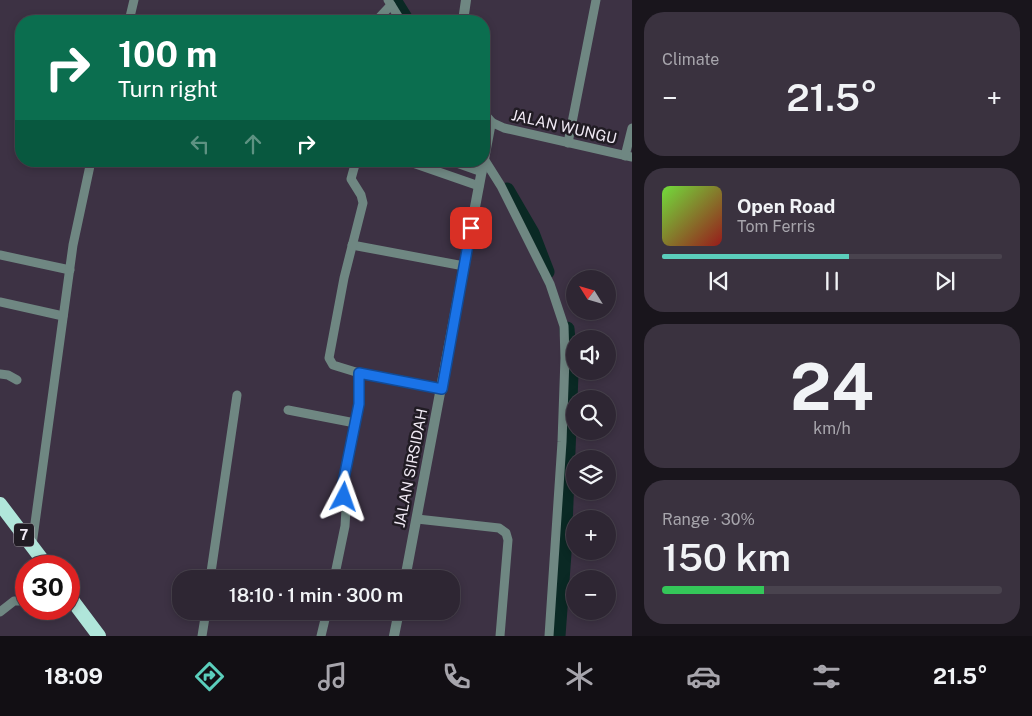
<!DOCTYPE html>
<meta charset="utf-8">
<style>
body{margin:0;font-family:"Public Sans",sans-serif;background:#3a323f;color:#f1f3f6;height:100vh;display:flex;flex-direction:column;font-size:19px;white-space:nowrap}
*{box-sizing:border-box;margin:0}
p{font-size:16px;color:#a7a5ac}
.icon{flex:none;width:28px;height:28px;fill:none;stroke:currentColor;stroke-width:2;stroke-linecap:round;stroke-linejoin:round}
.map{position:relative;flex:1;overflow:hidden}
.sheet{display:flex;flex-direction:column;gap:12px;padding:12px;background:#19151c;width:400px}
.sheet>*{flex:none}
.hud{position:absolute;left:15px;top:15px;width:475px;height:152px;border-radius:20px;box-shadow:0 2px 8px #0003,0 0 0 1px #49434e;background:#0b6e4f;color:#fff;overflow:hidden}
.needle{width:32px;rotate:307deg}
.buttons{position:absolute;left:566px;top:270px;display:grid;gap:10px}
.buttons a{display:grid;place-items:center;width:50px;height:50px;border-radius:50%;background:#2e2633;box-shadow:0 2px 8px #0003,0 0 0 1px #49434e;font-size:25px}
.speed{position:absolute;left:15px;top:555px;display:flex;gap:10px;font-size:25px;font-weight:700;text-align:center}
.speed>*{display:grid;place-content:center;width:65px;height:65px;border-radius:50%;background:#2e2633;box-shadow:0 2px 8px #0003,0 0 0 1px #49434e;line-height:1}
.speed .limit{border:8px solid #d22;background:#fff;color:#111}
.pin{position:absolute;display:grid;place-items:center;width:42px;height:42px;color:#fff;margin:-21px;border-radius:10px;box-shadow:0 2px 8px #0006}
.me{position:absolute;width:55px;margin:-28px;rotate:4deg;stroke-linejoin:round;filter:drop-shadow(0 0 4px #0008)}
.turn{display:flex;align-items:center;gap:18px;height:105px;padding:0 20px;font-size:22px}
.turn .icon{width:65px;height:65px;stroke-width:2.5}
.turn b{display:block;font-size:35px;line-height:42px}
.lanes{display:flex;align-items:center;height:48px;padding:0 20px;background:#0003;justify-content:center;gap:25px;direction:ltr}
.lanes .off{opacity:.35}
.big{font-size:38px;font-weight:600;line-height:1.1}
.sheet .widget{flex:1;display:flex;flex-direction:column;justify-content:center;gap:8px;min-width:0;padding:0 18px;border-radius:20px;background:#3a323f}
.sheet .dial{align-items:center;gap:0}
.dial b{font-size:65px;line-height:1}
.song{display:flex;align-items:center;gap:15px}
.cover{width:60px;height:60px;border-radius:8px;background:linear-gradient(135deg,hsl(100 70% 55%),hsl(0 70% 35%))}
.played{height:5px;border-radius:2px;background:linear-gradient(90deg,#5bcebc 55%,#49434e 55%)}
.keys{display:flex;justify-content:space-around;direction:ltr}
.heat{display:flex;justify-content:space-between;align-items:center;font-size:28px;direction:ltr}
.charge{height:8px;border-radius:4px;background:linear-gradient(90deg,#34c759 30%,#49434e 0)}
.trip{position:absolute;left:172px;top:570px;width:288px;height:50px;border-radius:20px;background:#2e2633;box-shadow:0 2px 8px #0003,0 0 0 1px #49434e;font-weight:600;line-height:50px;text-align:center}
.dock{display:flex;height:80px;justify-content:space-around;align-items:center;background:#120f14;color:#a7a5ac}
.dock .icon{width:35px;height:35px}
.dock .selected{color:#5bcebc}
.dock b{font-size:22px;color:#f1f3f6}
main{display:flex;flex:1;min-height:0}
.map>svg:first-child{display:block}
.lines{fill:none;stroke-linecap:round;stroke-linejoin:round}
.river{stroke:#0a2924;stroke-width:15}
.minor{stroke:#6f8782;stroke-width:9}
.tertiary{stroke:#6f8782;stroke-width:10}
.trunk{stroke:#b0e6da;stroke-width:14}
.route-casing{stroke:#114b97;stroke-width:12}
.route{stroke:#1a73e8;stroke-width:9}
.labels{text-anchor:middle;stroke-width:5;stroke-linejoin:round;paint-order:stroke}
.shield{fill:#211c24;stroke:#b3acb6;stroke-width:1}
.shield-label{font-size:14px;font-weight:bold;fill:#f1eaf5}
.street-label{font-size:15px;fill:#f1eaf5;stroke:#211c24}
</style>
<main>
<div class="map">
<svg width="632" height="636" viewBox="0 0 632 636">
<rect width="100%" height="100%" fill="#3d3244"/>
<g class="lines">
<g class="river">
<path d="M 394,0 L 407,21"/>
<path d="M 507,190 L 532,233 L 547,272"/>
<path d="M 558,636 L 564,553 L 571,374 L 567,329"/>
</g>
<g class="minor">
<path d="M 388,0 L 401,21"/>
<path d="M 129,21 L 134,0"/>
<path d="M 376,21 L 391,5"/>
<path d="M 491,122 L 504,128 L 632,157"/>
<path d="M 568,143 L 596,0"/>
<path d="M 625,156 L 632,128"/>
<path d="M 484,159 L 501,186 L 550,284 L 564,326 L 565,358 L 562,442 L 549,636"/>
<path d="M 407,161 L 479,186"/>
<path d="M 451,161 L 482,172"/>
<path d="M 352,245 L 464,266"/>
<path d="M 0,255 L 70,270"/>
<path d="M 0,302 L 63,316"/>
<path d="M 359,373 L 442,389"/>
<path d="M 0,374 L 8,375 L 17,380"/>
<path d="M 288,410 L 355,423"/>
<path d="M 417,519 L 499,528 L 506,533 L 508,540 L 500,636"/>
<path d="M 32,545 L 73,245 L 91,161"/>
<path d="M 210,579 L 237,395"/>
<path d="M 334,579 L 345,526 L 346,509 L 342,488 L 359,404 L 359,373 L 333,365 L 329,358 L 344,278 L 363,203 L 361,195 L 351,179 L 356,161"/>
<path d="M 0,612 L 14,601 L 26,601"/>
<path d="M 202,636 L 206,611"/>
<path d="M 321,636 L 327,611"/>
</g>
<g class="tertiary">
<path d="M 463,21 L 466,0"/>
<path d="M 405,579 L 491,122 L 484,114"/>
<path d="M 394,636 L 399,611"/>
</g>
<g class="trunk">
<path d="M 0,504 L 47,566"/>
<path d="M 69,596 L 99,636"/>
</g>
</g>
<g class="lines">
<g class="route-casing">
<path id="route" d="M 344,497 L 342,488 L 359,404 L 359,373 L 442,389 L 471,228"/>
</g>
<use href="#route" class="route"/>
</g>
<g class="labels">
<rect class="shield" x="14" y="523.5" width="20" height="23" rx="4"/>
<g class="shield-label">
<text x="24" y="540">7</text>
</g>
<g class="street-label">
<text transform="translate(564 127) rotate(13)" y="5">JALAN WUNGU</text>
<text transform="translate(411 468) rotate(-79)" y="5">JALAN SIRSIDAH</text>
</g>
</g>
</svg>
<div class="buttons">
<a><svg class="needle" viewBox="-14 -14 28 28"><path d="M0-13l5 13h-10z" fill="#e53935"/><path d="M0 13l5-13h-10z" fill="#a7a5ac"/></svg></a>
<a><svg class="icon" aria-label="sound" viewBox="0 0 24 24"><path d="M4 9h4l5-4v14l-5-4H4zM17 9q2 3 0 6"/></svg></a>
<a><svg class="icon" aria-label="search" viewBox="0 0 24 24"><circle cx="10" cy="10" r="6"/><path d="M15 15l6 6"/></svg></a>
<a><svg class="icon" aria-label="layers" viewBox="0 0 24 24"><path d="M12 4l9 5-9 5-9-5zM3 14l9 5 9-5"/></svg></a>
<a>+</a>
<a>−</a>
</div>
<div class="speed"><div class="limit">30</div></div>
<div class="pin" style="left:471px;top:228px;background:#d93025"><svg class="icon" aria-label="arrive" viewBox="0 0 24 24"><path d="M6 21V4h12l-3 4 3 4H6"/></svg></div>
<svg class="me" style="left:344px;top:497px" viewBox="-20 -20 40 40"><path d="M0-17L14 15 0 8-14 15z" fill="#1a73e8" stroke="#fff" stroke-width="4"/></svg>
<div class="trip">18:10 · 1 min · 300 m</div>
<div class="hud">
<div class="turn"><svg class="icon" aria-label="right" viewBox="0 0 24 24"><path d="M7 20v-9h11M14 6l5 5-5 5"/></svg><div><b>100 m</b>Turn right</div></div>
<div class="lanes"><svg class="icon off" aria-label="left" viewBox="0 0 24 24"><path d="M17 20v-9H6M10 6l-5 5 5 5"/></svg><svg class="icon off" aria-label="ahead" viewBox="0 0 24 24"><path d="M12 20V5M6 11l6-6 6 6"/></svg><svg class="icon" aria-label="right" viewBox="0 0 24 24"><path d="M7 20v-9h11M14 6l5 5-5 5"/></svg></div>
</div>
</div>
<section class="sheet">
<div class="widget"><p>Climate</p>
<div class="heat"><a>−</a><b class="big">21.5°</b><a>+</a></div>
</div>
<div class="widget">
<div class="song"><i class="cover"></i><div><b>Open Road</b><p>Tom Ferris</p></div></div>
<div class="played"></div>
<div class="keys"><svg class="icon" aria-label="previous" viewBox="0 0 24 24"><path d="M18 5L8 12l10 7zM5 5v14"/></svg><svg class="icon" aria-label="pause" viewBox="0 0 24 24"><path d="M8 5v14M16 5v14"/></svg><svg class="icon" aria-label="next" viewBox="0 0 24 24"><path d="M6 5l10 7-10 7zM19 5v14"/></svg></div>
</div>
<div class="widget dial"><b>24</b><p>km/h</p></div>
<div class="widget"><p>Range · 30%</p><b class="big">150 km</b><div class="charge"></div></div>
</section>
</main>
<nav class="dock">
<b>18:09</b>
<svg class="icon selected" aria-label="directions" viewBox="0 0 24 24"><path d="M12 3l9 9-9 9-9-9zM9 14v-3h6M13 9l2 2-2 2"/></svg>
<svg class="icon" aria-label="music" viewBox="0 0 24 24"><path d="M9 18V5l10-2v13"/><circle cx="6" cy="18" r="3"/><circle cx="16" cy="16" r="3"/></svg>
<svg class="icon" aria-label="phone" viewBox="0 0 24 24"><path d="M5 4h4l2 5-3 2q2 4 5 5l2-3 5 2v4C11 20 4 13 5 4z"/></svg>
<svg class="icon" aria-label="climate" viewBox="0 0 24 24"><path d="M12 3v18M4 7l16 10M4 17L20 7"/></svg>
<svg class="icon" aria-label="car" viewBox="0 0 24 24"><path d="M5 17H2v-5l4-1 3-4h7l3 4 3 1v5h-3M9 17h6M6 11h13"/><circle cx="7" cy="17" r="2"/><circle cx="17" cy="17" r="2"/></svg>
<svg class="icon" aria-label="filters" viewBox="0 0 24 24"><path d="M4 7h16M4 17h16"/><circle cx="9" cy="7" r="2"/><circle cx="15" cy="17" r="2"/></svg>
<b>21.5°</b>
</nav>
